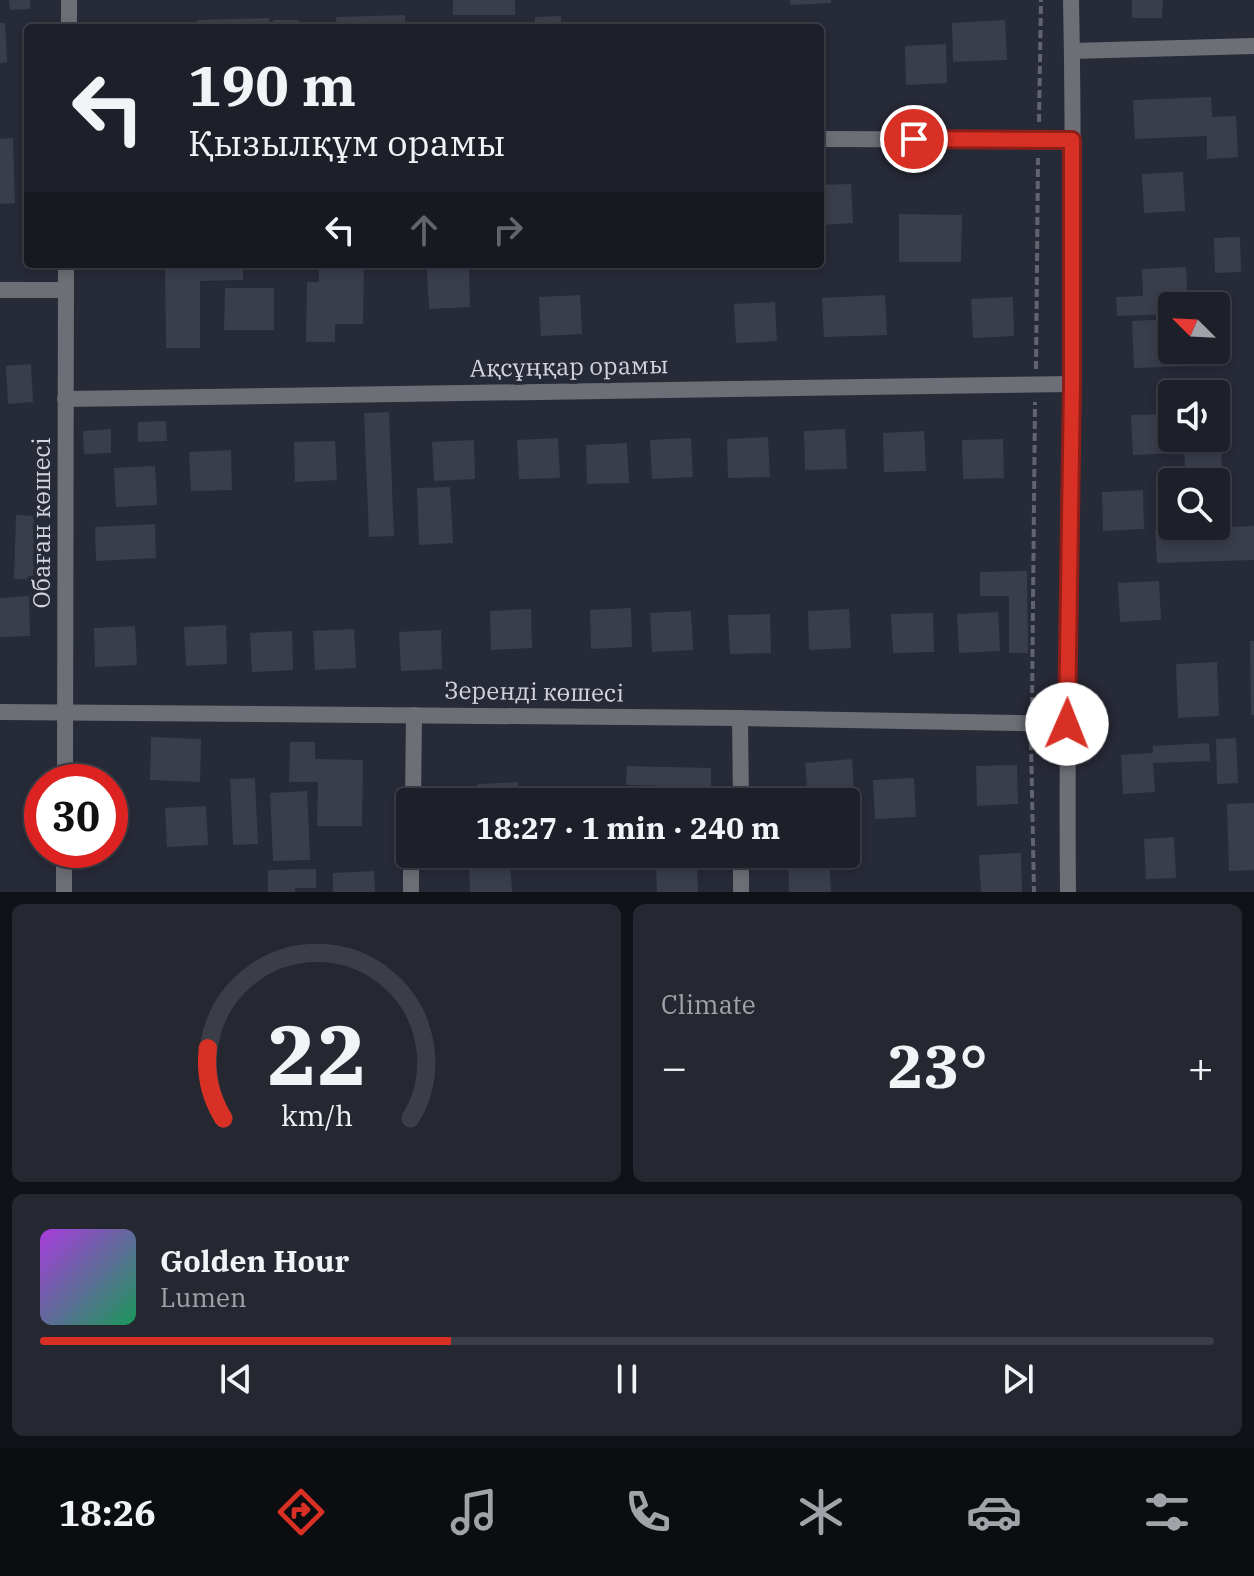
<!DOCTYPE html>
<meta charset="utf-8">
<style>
body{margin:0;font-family:"IBM Plex Serif",serif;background:#252831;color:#f1f3f6;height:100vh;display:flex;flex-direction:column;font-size:30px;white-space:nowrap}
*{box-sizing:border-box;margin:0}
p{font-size:26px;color:#a0a3a8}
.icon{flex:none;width:44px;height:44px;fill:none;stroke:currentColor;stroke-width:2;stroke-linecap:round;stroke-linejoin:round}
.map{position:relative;height:892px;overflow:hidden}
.side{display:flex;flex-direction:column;gap:12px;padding:12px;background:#101217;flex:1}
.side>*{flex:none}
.banner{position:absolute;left:24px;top:24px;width:800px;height:244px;border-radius:8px;box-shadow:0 4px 12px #0003,0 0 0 2px #3b3e46;background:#1d2029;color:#f1f3f6;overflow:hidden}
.needle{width:52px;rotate:294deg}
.tools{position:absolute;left:1158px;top:292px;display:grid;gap:16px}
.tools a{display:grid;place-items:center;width:72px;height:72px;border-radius:8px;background:#1d2029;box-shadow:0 4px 12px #0003,0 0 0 2px #3b3e46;font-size:40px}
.speed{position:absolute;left:24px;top:764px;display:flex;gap:16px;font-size:40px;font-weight:700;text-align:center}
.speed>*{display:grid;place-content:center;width:104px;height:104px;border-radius:50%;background:#1d2029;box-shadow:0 4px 12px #0003,0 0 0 2px #3b3e46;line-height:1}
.speed .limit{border:12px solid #d22;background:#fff;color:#111}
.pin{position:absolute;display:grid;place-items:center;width:68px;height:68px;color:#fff;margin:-34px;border:4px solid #fff;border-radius:50%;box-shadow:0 2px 8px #0007}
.me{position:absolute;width:88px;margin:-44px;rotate:1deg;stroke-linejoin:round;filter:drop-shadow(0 0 6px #0008)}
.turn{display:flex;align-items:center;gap:28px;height:168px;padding:0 32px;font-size:36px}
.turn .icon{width:104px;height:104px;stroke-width:2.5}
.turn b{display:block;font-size:56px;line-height:68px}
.lanes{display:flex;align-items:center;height:76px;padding:0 32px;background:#0003;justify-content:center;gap:40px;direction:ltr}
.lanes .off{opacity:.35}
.big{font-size:60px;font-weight:700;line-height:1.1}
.side .widget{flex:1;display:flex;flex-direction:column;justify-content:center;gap:12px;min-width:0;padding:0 28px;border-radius:12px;background:#252831}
.side .dial{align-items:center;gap:0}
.dial svg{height:208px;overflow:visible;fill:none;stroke:#3b3e46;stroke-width:7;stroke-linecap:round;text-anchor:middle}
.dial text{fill:#f1f3f6;stroke:none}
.song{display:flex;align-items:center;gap:24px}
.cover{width:96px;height:96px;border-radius:12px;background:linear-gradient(135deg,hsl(280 70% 55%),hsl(150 70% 35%))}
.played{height:8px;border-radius:4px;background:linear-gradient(90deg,#d93025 35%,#3b3e46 35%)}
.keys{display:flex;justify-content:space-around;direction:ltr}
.heat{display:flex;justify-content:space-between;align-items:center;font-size:44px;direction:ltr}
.side .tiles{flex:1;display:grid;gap:12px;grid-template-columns:1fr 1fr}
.widget:last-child{grid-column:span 2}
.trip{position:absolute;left:396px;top:788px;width:464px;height:80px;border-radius:8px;background:#1d2029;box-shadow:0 4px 12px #0003,0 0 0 2px #3b3e46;font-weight:700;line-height:80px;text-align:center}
.tab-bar{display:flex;height:128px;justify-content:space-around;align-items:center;background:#0c0d10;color:#a0a3a8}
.tab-bar .icon{width:56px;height:56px}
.tab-bar .on{color:#d93025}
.tab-bar b{font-size:36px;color:#f1f3f6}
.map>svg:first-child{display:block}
.building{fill:#3a3e4b}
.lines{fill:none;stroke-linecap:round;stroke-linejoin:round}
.path{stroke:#61646f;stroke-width:4;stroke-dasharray:8 4;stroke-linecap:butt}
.minor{stroke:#6d6f76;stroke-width:16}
.tertiary{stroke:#6d6f76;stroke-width:16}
.route-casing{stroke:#8d1f18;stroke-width:20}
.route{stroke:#d93025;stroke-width:14}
.labels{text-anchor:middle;stroke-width:8;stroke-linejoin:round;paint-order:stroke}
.street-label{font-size:24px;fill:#d3d5dd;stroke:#272a37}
</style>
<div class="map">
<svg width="1254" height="892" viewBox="0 0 1254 892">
<rect width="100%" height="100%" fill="#272a37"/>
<g class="building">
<path d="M 9,0 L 30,0 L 30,9 L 10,10 Z"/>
<rect x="453" y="0" width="62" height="15"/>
<path d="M 790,0 L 831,0 L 831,3 L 790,5 Z"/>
<path d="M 1132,0 L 1163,0 L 1162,18 L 1132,18 Z"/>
<path d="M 405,15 L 405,28 L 337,28 L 336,17 Z"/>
<path d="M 561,16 L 561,28 L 535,28 L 535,17 Z"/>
<path d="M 269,18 L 269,28 L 197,28 L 197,20 Z"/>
<path d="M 273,20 L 299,20 L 300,28 L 274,28 Z"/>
<path d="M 1005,20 L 1007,60 L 953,62 L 952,23 Z"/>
<path d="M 0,23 L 5,23 L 7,62 L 0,63 Z"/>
<path d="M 820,42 L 825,42 L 826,81 L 820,82 Z"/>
<path d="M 946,44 L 947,83 L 906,85 L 905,46 Z"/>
<path d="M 1211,97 L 1212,117 L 1236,116 L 1238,157 L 1207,159 L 1207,136 L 1135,139 L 1133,100 Z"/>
<path d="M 13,138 L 15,203 L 0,204 L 0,139 Z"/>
<path d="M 1183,172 L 1185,211 L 1144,213 L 1142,174 Z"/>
<path d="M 851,184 L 853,223 L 820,225 L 820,185 Z"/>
<path d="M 899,214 L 962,215 L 961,262 L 899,262 Z"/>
<path d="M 1240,237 L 1241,272 L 1215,273 L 1214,238 Z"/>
<path d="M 165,264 L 243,264 L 243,280 L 200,281 L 200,348 L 166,348 Z"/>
<path d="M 319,266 L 364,267 L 363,324 L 335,324 L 335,342 L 306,342 L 307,282 L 319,282 Z"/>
<path d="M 1186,267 L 1188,306 L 1172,306 L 1172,314 L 1117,316 L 1116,297 L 1143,296 L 1142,269 Z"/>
<path d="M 469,268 L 470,307 L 429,309 L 427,270 Z"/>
<path d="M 225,288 L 274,288 L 274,330 L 224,330 Z"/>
<path d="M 580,295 L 582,334 L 541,336 L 539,297 Z"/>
<path d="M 885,295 L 887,335 L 824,337 L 822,298 Z"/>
<path d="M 1013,297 L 1014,336 L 973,338 L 971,299 Z"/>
<path d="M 775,302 L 777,341 L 736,343 L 734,304 Z"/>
<path d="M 1172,319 L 1172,350 L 1194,350 L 1195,366 L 1134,368 L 1132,321 Z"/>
<path d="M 31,364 L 33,402 L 8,404 L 6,366 Z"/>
<path d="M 1216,392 L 1219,392 L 1222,471 L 1185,472 L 1184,438 L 1216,438 Z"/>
<path d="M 389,412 L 394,536 L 369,537 L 364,413 Z"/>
<path d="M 1172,414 L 1174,453 L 1133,455 L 1131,415 Z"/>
<path d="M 166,421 L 167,441 L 138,442 L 138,422 Z"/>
<path d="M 111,429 L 111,453 L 84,454 L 83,431 Z"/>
<path d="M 845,429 L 847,469 L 805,470 L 804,431 Z"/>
<path d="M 924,431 L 926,471 L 884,472 L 883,433 Z"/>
<path d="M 768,437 L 770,477 L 728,478 L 727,439 Z"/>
<path d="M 558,438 L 560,478 L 519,479 L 517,440 Z"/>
<path d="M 691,438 L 693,477 L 652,479 L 650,440 Z"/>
<path d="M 1003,439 L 1004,478 L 963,479 L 962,440 Z"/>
<path d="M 474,440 L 475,479 L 434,481 L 432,442 Z"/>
<path d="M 335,441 L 337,480 L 295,482 L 294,442 Z"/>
<path d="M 627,443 L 629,483 L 587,484 L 586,445 Z"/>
<path d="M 231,450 L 232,490 L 191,491 L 189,452 Z"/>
<path d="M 155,466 L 157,505 L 116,507 L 114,468 Z"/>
<path d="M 450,487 L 453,543 L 419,545 L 417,488 Z"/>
<path d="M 1143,490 L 1144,529 L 1103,531 L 1102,492 Z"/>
<path d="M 16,515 L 34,516 L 34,580 L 14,579 Z"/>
<path d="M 155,524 L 156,558 L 96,561 L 95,527 Z"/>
<path d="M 1254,526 L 1254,560 L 1157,563 L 1155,530 Z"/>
<path d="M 1027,571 L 1028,653 L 1009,653 L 1009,596 L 980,596 L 980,572 Z"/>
<path d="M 1159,581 L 1161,620 L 1120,622 L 1118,583 Z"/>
<path d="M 29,596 L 30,636 L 0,637 L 0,598 Z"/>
<path d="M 631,608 L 632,647 L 591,649 L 590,610 Z"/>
<path d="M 531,609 L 532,648 L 491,650 L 490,611 Z"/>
<path d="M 849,609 L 851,648 L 809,650 L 808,611 Z"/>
<path d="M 691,611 L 693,650 L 652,652 L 650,613 Z"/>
<path d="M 998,612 L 1000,651 L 959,653 L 957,614 Z"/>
<path d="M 933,613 L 934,652 L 893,653 L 891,614 Z"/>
<path d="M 770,614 L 771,653 L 730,654 L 728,615 Z"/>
<path d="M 226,625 L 227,664 L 186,666 L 184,627 Z"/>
<path d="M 135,626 L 137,665 L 95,667 L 94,628 Z"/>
<path d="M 354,629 L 356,668 L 315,670 L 313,631 Z"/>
<path d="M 441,630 L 442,669 L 401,671 L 399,632 Z"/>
<path d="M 292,631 L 293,670 L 252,672 L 250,633 Z"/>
<path d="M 1250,641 L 1254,641 L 1254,715 L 1251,715 Z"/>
<path d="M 1217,662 L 1219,716 L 1178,718 L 1176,664 Z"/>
<path d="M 151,737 L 201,739 L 200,782 L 150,780 Z"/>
<path d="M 1236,738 L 1238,783 L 1217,784 L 1216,739 Z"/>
<path d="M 290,742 L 315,742 L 315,759 L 363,760 L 362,826 L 317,826 L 318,782 L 289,782 Z"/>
<path d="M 1209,743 L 1210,761 L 1153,763 L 1155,792 L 1123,794 L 1121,755 L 1153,753 L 1153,746 Z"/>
<path d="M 852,759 L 854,793 L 808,797 L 805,763 Z"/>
<path d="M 1017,765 L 1018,804 L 977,806 L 976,766 Z"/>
<path d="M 627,766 L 711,768 L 711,787 L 626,785 Z"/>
<path d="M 255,778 L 258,844 L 233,845 L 230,779 Z"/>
<path d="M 914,778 L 916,817 L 875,819 L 873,780 Z"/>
<path d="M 518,782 L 519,802 L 477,802 L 477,784 Z"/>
<path d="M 307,791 L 310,860 L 273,861 L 270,793 Z"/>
<path d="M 1254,803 L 1254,870 L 1229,871 L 1227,804 Z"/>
<path d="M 206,806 L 208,845 L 167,847 L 165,808 Z"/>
<path d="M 1174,837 L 1176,878 L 1146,879 L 1144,839 Z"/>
<path d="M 1021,853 L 1022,892 L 981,892 L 979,855 Z"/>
<path d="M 800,854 L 829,854 L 831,892 L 789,892 L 788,855 Z"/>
<path d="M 510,861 L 512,892 L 470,892 L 469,863 Z"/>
<path d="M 697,864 L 698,892 L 657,892 L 656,865 Z"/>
<path d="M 316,869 L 316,888 L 295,888 L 295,892 L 268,892 L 268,870 Z"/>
<path d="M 374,871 L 375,892 L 333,892 L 333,873 Z"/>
</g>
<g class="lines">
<g class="path">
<path d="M 1039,122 L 1041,0"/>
<path d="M 1036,369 L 1038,158"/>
<path d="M 1032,705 L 1035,402"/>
<path d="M 1031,742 L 1034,892"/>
</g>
<g class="minor">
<path d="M 1072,51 L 1254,46"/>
<path d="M 820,139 L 1072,140"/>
<path d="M 0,290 L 66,290"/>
<path d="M 65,399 L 1072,384"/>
<path d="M 0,712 L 740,718 L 1067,724"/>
<path d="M 740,718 L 741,802"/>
<path d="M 413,802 L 414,715"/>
<path d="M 741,854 L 741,892"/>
<path d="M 411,892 L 411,854"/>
<path d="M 1068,892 C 1065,595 1077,297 1071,0"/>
</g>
<g class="tertiary">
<path d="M 69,28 L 69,0"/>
<path d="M 65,782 L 66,264"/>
<path d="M 64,892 L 64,850"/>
</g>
</g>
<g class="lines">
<g class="route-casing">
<path id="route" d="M 914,139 L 1072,140 L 1072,384 L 1067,724"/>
</g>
<use href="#route" class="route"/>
</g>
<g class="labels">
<g class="street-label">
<text transform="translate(569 367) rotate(-1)" y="8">Ақсұңқар орамы</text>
<text transform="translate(42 523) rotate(-90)" y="8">Обаған көшесі</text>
<text transform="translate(534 692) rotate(1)" y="8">Зеренді көшесі</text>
</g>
</g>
</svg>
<div class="tools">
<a><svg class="needle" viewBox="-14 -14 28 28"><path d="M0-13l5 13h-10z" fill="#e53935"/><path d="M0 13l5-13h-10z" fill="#a0a3a8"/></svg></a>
<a><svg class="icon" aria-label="sound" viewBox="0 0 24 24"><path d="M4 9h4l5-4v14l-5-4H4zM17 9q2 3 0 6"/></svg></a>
<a><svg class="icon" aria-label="search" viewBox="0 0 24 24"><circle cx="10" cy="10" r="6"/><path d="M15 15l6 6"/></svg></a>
</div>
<div class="speed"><div class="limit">30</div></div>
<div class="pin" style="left:914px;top:139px;background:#d93025"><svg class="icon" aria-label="arrive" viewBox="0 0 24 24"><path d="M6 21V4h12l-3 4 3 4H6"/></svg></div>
<svg class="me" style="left:1067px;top:724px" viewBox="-20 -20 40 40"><circle r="19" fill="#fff"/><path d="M0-13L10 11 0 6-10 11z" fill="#d93025"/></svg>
<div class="trip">18:27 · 1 min · 240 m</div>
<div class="banner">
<div class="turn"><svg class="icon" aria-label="left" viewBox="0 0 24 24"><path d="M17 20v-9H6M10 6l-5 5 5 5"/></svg><div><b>190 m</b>Қызылқұм орамы</div></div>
<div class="lanes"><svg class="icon" aria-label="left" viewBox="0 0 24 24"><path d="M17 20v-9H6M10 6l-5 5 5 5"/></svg><svg class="icon off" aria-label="ahead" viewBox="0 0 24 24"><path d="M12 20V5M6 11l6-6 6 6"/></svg><svg class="icon off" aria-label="right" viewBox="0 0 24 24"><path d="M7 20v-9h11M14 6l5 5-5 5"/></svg></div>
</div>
</div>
<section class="side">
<div class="tiles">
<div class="widget dial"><svg viewBox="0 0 100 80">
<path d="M14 69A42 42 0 1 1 86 69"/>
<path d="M14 69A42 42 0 0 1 8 42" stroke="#d93025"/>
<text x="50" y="56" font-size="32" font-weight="700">22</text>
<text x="50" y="72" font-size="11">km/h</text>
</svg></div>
<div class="widget"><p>Climate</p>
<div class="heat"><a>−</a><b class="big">23°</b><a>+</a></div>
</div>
<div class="widget">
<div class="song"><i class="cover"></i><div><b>Golden Hour</b><p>Lumen</p></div></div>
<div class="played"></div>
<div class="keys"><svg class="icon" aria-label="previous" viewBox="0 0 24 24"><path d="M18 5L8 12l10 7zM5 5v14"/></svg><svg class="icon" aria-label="pause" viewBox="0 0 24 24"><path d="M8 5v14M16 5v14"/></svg><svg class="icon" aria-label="next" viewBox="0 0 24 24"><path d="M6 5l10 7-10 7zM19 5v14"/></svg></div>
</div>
</div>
</section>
<nav class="tab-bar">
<b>18:26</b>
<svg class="icon on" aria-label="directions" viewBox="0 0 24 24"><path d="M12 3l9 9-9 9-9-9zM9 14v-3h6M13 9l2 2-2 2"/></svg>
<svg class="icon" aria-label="music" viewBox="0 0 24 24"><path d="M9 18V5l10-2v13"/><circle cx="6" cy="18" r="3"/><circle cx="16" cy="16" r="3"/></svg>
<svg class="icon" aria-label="phone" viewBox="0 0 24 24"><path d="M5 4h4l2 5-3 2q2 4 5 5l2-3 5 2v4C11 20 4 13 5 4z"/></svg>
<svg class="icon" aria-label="climate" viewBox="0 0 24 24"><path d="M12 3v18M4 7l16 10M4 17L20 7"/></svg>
<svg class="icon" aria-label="car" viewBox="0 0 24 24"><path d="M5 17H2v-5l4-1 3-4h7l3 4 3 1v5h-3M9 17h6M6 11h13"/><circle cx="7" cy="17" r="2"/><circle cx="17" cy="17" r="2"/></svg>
<svg class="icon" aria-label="filters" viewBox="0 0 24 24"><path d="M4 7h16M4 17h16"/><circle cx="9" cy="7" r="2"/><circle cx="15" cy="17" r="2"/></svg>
</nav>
